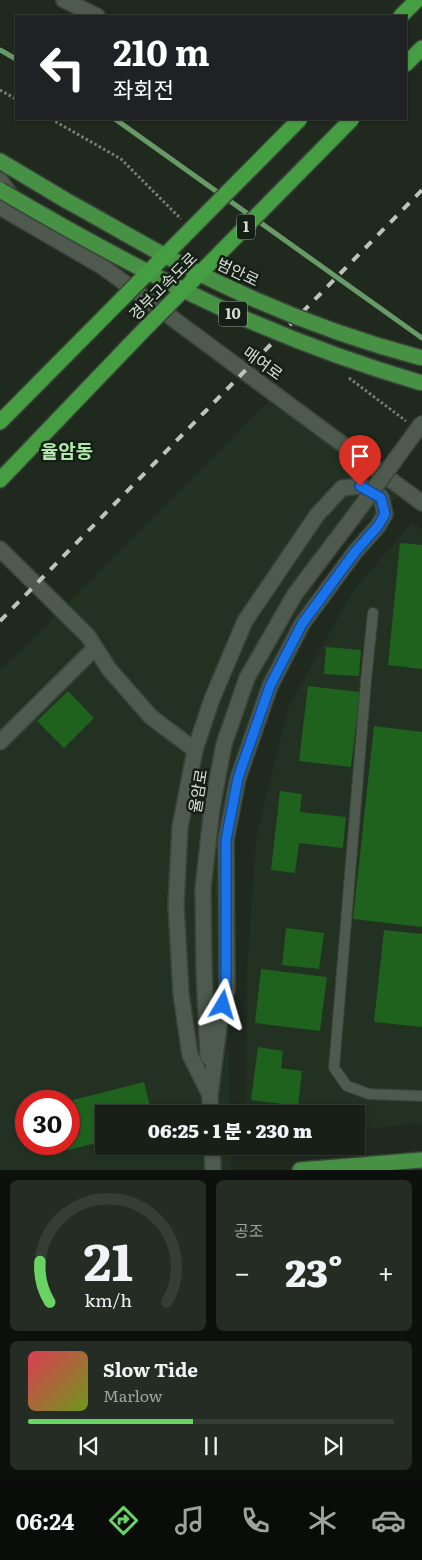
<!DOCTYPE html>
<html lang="ko">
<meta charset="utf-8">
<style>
body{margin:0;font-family:Literata,"Noto Sans KR",serif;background:#242c23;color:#f1f3f6;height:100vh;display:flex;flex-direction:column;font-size:19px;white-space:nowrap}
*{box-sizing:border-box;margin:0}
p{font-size:16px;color:#9ea2a1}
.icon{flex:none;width:28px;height:28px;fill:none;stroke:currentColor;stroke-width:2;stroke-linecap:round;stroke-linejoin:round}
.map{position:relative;height:1170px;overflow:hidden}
.sheet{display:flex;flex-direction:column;gap:10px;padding:10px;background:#0d110c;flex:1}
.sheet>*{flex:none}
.hud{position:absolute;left:15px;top:15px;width:392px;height:105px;border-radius:0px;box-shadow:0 1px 4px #0004,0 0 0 1px #363d35;background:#202124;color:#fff;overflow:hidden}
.speed{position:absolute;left:15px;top:1090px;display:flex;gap:10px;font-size:25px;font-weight:700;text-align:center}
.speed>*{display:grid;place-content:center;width:65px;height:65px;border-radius:50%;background:#171f16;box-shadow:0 1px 4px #0004,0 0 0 1px #363d35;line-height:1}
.speed .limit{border:8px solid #d22;background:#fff;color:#111}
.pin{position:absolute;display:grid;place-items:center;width:42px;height:42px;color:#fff;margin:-51px -21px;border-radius:50% 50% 50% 0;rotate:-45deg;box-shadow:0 0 5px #0007}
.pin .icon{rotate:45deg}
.me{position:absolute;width:55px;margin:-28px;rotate:7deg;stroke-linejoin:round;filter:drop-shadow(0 0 4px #0008)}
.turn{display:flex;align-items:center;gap:18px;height:105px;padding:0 15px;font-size:22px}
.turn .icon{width:65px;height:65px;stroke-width:2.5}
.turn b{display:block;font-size:35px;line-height:42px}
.big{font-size:38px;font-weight:800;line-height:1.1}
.sheet .tile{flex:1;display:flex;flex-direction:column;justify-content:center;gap:8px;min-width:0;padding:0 18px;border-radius:8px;background:#242c23}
.sheet .dial{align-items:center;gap:0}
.dial svg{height:130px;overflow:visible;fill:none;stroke:#363d35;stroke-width:7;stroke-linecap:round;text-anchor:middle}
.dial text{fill:#f1f3f6;stroke:none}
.song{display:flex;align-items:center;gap:15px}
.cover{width:60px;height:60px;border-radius:8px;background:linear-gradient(135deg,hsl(350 70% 55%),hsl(80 70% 35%))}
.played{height:5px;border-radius:2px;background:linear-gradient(90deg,#69d464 45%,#363d35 45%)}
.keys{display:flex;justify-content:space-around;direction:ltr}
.heat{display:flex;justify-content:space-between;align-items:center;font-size:28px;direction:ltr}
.sheet .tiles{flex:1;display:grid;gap:10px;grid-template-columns:1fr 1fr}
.tile:last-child{grid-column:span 2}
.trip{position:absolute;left:95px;top:1105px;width:270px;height:50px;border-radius:0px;background:#171f16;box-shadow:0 1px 4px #0004,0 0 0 1px #363d35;font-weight:800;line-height:50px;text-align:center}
.tab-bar{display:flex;height:80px;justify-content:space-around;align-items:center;background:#090c09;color:#9ea2a1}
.tab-bar .icon{width:35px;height:35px}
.tab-bar .current{color:#69d464}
.tab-bar b{font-size:22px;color:#f1f3f6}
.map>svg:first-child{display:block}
.built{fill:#223121;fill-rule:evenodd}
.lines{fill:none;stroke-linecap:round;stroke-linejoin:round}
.stream{stroke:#699967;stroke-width:5}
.building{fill:#1f621e}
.service-casing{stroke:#3a433a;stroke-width:12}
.minor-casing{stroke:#3a433a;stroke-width:18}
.tertiary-casing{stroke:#3a433a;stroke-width:18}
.trunk-casing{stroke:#3a433a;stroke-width:18}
.motorway-casing{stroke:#3a433a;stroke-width:18}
.path{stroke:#778077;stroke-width:3;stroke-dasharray:2.5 2.5;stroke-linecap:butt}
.service{stroke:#4e5a4d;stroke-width:10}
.minor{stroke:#4e5a4d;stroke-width:15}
.tertiary{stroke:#4e5a4d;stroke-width:15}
.trunk{stroke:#479144;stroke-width:15}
.motorway{stroke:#459f42;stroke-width:15}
.rail{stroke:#bcc4bc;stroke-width:4;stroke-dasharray:9 9;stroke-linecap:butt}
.minor-bridge-casing{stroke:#3a433a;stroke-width:18;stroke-linecap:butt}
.trunk-bridge-casing{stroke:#3a433a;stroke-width:18;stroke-linecap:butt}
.motorway-bridge-casing{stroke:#3a433a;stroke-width:18;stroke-linecap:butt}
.minor-bridge{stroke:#4e5a4d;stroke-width:15}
.trunk-bridge{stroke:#479144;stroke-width:15}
.motorway-bridge{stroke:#459f42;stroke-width:15}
.route-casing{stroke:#114b97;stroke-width:12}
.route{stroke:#1a73e8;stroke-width:9}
.labels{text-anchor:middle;stroke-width:5;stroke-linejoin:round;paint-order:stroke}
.shield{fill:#151f15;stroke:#9ea59e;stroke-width:1}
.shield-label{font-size:15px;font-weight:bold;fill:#d8dfd8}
.street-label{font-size:16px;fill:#d8dfd8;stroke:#151f15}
.quarter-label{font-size:19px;font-weight:bold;fill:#b1e9ac;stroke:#151f15}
</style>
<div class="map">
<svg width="422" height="1170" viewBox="0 0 422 1170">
<rect width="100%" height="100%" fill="#1f291e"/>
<g class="built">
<path d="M 276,394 L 406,492 L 331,546 L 238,778 L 226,957 L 230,1114 L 104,1114 L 104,1146 L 231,1146 L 231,1170 L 0,1170 L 0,671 ZM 26,1101 L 69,1101 L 69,1144 L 26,1144 Z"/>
<path d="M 412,522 L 422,529 L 422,1123 L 356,1130 L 356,1114 L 246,1114 L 247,971 L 256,839 L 288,708 L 353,591 Z"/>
</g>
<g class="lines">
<g class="stream">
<path d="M 0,50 L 16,59"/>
<path d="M 115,119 L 422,338"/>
</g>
</g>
<g class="building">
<path d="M 400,543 L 422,545 L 422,669 L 388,665 Z"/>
<path d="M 326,647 L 361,650 L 359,676 L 324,674 Z"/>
<path d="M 308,686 L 360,692 L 351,767 L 299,761 Z"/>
<path d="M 68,691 L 94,718 L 64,748 L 37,721 Z"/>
<path d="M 374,726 L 422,732 L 422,927 L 353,919 Z"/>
<path d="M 280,791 L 302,794 L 300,812 L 346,817 L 343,848 L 299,843 L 295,873 L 271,870 Z"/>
<path d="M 286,928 L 324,933 L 319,969 L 282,965 Z"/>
<path d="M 384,930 L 422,934 L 422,1027 L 374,1022 Z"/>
<path d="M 261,969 L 327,977 L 320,1031 L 255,1023 Z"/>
<path d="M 258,1047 L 283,1051 L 281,1068 L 302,1071 L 298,1106 L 251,1100 Z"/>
<path d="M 144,1082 L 152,1114 L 104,1114 L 104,1141 L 48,1155 L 45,1144 L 69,1144 L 69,1101 Z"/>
</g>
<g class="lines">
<g class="service-casing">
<path id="service" d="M 373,613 L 366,680 L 334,1068 L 347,1086 L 369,1094 L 422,1096"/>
</g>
<g class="minor-casing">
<g id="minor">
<path d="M 64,0 L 97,16"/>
<path d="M 360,486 L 381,497 L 385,514 L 378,526 L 355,552 L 302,624 L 270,686 L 238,778 L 226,840 L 227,990 L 220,1019 L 210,1095 L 190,1055 L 181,994 L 176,905 L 180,827 L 195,750 L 212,699 L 245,621 L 317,515 L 342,488 Z"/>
<path d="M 0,549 L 88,636 L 109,669 L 151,717 L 195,750"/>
<path d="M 0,742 L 95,648"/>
<path d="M 208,1057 L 204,970 L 203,888 L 212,808 L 224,744 L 247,678 L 295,594 L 357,512"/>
<path d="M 209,1085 L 211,1114"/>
<path d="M 212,1146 L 213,1170"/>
</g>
</g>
<g class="tertiary-casing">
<g id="tertiary">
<path d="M 0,180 L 14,200"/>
<path d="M 0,207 L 103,267 L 422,503"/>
</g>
</g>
<g class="trunk-casing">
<g id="trunk">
<path d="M 0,161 L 67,201"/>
<path d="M 300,1170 L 422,1160"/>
</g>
</g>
<g class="motorway-casing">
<g id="motorway">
<path d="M 401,16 L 417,0"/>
<path d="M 406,64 L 422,48"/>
<path d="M 0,422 L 105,316"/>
<path d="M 0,480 L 139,335"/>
</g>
</g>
<g class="path">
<path d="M 0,90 L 16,99"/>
<path d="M 51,119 L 121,159 L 181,219"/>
<path d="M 349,378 L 406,421"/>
</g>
<use href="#service" class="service"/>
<use href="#minor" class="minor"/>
<use href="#tertiary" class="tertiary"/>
<use href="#trunk" class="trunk"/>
<use href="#motorway" class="motorway"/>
<path class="rail" d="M 0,621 L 422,190"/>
<g class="minor-bridge-casing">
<path id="minor-bridge" d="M 357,512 L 422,423"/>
</g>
<g class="trunk-bridge-casing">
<g id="trunk-bridge">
<path d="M 0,190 C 78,236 158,280 241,317 C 300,343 360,365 422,383"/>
<path d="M 67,201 C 104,221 140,243 177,262 C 255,303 338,336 422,358"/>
</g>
</g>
<g class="motorway-bridge-casing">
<g id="motorway-bridge">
<path d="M 105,316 L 300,119"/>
<path d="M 139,335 L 352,119"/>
</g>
</g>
<use href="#minor-bridge" class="minor-bridge"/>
<use href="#trunk-bridge" class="trunk-bridge"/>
<use href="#motorway-bridge" class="motorway-bridge"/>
</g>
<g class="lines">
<g class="route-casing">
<path id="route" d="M 223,1005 L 226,990 L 226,840 L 238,778 L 270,686 L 302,624 L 355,552 L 378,526 L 385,514 L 381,498 L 360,486"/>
</g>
<use href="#route" class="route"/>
</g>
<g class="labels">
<g class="shield">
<rect x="237" y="214.5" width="18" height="25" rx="4"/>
<rect x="219" y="301.5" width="28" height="25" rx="4"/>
</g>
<g class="shield-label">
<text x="246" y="232">1</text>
<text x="233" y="319">10</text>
</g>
<g class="street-label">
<text transform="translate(238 272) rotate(25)" y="6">범안로</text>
<text transform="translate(163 286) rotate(-45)" y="6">경부고속도로</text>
<text transform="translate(263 363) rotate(36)" y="6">매여로</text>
<text transform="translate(198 791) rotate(-81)" y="6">율암로</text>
</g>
<g class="quarter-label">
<text x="67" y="458">율암동</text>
</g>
</g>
</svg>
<div class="speed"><div class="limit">30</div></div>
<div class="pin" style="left:360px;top:486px;background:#d93025"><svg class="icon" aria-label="arrive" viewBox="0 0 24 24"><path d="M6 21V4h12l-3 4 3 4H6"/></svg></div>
<svg class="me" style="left:223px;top:1005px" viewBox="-20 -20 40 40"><path d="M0-17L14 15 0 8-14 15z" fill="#1a73e8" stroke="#fff" stroke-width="4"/></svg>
<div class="trip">06:25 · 1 분 · 230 m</div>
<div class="hud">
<div class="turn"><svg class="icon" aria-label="left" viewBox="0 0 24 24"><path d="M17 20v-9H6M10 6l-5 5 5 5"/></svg><div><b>210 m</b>좌회전</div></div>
</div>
</div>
<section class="sheet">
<div class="tiles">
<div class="tile dial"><svg viewBox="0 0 100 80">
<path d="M14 69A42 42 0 1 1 86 69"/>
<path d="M14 69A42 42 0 0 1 8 44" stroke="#69d464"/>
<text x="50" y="56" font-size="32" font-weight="700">21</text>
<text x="50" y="72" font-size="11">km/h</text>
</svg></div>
<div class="tile"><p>공조</p>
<div class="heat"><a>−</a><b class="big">23°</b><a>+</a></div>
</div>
<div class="tile">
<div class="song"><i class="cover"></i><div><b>Slow Tide</b><p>Marlow</p></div></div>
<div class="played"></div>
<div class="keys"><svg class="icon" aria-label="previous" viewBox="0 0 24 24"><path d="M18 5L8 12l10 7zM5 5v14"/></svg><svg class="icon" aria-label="pause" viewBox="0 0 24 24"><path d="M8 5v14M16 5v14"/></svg><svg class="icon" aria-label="next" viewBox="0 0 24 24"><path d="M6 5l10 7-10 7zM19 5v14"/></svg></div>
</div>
</div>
</section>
<nav class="tab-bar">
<b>06:24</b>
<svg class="icon current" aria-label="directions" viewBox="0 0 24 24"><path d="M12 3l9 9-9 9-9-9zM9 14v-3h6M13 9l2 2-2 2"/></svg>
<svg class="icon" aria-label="music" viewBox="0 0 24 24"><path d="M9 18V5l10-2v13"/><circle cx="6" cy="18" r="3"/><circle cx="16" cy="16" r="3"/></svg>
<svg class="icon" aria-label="phone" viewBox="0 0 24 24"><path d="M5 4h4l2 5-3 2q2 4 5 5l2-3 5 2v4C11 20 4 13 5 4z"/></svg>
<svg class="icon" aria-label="climate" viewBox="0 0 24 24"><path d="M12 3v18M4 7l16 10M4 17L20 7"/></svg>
<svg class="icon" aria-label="car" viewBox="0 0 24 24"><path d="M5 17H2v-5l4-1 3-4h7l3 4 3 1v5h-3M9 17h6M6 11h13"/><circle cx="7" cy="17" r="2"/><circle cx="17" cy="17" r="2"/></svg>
</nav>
